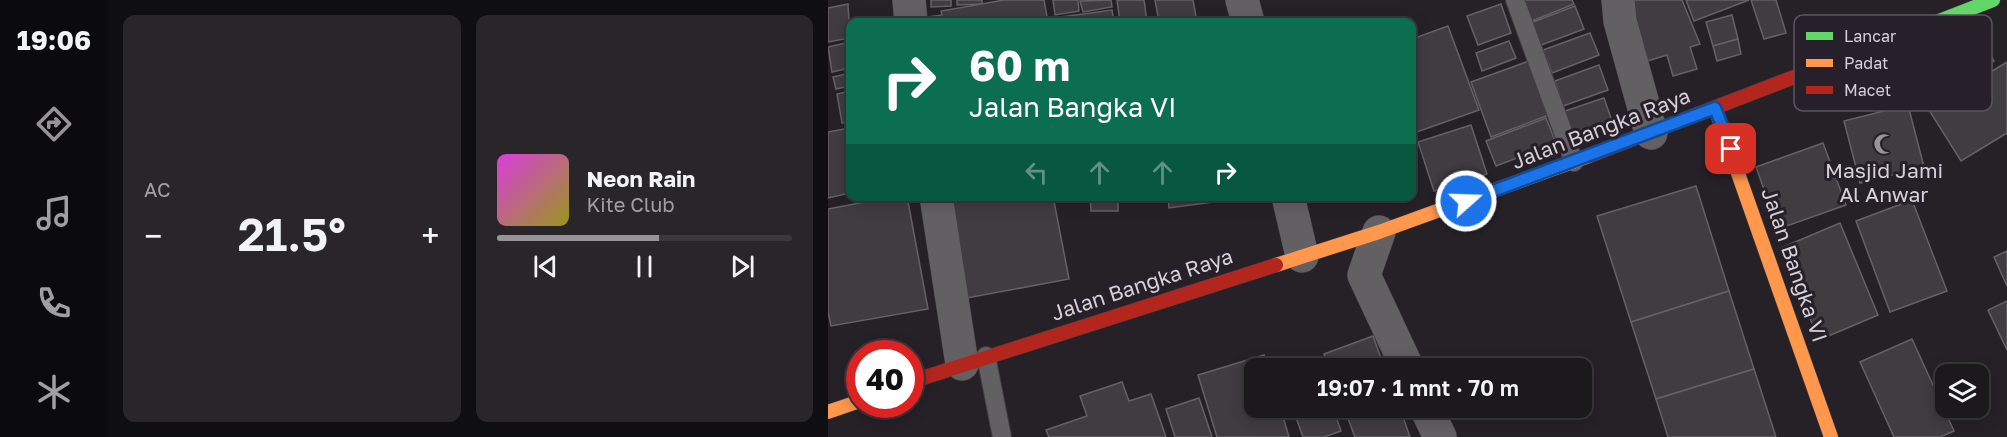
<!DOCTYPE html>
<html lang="id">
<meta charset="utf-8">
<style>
body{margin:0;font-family:"Golos Text",sans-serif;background:#29262a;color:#f1f3f6;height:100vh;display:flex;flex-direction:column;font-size:22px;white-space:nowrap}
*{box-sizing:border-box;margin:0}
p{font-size:20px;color:#a0a0a4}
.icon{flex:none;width:33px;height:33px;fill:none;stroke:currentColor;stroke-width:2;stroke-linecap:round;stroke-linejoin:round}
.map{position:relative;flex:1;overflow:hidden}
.drawer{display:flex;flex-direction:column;gap:15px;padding:15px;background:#0f0e10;width:720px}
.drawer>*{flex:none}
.guide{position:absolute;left:18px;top:18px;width:570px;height:183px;border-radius:12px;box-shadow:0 3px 15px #0003,0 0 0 2px #3a383b;background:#0b6e4f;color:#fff;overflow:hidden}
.controls{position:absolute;left:1107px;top:364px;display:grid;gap:12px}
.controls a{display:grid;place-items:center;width:54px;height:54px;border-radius:12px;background:#1c191d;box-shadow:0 3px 15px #0003,0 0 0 2px #3a383b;font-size:30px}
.speed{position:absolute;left:18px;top:340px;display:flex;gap:12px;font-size:30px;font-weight:700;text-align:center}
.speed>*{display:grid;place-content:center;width:78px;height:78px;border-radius:50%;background:#1c191d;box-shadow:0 3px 15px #0003,0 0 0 2px #3a383b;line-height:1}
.speed .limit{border:9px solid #d22;background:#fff;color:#111}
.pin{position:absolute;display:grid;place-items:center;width:51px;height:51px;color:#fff;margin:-26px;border-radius:12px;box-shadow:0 3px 9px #0006}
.me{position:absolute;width:66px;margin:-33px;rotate:70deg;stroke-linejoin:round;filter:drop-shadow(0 0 4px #0008)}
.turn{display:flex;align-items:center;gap:21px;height:126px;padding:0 24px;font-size:27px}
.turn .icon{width:78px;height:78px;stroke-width:2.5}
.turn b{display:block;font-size:42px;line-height:51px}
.lanes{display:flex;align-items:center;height:57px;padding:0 24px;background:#0003;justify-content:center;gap:30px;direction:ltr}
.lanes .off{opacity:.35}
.big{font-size:45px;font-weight:600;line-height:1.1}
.drawer .card{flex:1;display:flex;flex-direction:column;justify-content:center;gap:9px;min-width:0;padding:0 21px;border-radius:12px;background:#29262a}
.song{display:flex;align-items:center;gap:18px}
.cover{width:72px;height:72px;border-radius:9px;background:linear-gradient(135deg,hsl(300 70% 55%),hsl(60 70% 35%))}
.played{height:6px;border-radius:3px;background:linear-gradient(90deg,#989399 55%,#3a383b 55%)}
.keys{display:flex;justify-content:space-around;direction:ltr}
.heat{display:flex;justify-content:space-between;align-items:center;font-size:33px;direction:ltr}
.drawer .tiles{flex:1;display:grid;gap:15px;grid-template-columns:repeat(2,1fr)}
.trip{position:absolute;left:416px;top:358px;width:348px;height:60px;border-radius:12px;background:#1c191d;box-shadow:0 3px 15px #0003,0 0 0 2px #3a383b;font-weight:600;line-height:60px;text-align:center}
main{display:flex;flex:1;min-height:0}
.tabs{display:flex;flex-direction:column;width:108px;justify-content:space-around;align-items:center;background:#0b0a0c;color:#a0a0a4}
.tabs .icon{width:42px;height:42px}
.tabs .selected{color:#989399}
.tabs b{font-size:27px;color:#f1f3f6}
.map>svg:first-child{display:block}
.building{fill:#413b42;stroke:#656166;stroke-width:1.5}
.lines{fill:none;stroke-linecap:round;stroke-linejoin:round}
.lane-casing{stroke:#433e44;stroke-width:20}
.street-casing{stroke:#433e44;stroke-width:34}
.fast-casing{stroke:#433e44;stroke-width:15}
.slow-casing{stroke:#433e44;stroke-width:15}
.jam-casing{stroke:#433e44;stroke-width:15}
.lane{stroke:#636064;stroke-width:18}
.street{stroke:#636064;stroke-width:33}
.fast{stroke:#63d668;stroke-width:14}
.slow{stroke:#ff974d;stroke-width:14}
.jam{stroke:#b3261e;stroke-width:14}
.route-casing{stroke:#114b97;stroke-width:15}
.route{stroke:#1a73e8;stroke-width:10}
.labels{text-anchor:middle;stroke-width:6;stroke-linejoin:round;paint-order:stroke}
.street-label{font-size:21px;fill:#d6d0d7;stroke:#271f29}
.poi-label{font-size:21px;fill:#d6d0d7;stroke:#271f29}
.key{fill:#271f29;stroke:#5c545d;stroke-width:1.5}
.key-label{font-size:16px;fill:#d6d0d7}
</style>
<main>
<nav class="tabs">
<b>19:06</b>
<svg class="icon selected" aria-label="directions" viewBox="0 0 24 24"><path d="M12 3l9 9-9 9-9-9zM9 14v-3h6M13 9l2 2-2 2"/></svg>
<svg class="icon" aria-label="music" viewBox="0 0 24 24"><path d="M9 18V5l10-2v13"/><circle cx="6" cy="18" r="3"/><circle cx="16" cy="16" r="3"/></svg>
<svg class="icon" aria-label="phone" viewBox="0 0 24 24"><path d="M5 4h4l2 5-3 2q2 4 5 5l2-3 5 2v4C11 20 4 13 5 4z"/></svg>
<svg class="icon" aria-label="climate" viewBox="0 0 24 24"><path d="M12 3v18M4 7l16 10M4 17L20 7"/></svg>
</nav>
<section class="drawer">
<div class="tiles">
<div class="card"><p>AC</p>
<div class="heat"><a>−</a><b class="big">21.5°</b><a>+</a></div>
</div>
<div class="card">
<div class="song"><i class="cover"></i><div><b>Neon Rain</b><p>Kite Club</p></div></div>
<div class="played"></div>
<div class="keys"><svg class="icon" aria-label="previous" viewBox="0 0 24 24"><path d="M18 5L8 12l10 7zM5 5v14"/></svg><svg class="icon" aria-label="pause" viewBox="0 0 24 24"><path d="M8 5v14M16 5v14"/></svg><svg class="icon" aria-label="next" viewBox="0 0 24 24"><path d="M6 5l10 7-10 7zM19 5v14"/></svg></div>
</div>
</div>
</section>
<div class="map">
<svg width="1179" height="437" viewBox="0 0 1179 437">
<rect width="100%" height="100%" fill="#262127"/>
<g class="building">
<path d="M 103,0 L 123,0 L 123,6 L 103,7 Z"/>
<path d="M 129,0 L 154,0 L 154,4 L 129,5 Z"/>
<path d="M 176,0 L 216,0 L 220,22 L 101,22 L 100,17 L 114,15 L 113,11 Z"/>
<path d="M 225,0 L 250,0 L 251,11 L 227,15 Z"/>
<path d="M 283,0 L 284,7 L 255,12 L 252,1 Z"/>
<path d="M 289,0 L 316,0 L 319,22 L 292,22 Z"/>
<path d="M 327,0 L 365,0 L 369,22 L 331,22 Z"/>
<path d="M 692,0 L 744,0 L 746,4 L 699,23 Z"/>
<path d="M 807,0 L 854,0 L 872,44 L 862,47 L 869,69 L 845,76 L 839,55 L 810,64 L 791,7 Z"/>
<path d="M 858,0 L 921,0 L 866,21 Z"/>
<path d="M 923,0 L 948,0 L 958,33 L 936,39 Z"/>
<path d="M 20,4 L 22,38 L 0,42 L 0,8 Z"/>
<path d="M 673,4 L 683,33 L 650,45 L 639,16 Z"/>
<path d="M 747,6 L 756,29 L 708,47 L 700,24 Z"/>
<path d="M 284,10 L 286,22 L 227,22 L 226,18 Z"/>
<path d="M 904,15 L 910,39 L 885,46 L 878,22 Z"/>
<path d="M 1144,25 L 1166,61 L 1096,104 L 1074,69 Z"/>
<path d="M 620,26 L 651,110 L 586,133 L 584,39 Z"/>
<path d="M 762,33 L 771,55 L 724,73 L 715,50 Z"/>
<path d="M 910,39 L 913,54 L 889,61 L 885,46 Z"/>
<path d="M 681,41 L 688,58 L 654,71 L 648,53 Z"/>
<path d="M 22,42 L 22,68 L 4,72 L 0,47 Z"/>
<path d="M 701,61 L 721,115 L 663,137 L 643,82 Z"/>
<path d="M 1179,62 L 1179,133 L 1133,161 L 1101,110 Z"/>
<path d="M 771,65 L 780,90 L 735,106 L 727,81 Z"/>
<path d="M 22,73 L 22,86 L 8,89 L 5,77 Z"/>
<path d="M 22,91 L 22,122 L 14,123 L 9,94 Z"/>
<path d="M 776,98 L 784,121 L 741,134 L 734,112 Z"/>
<path d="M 1080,105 L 1096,167 L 1032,183 L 1016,121 Z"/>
<path d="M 718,118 L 728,143 L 668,166 L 658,141 Z"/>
<path d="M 643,125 L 659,174 L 606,191 L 590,142 Z"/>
<path d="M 22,128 L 22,193 L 0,198 L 0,132 Z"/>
<path d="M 995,143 L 1018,205 L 950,229 L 928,167 Z"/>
<path d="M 868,186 L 901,291 L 803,322 L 769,216 Z"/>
<path d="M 68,196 L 79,196 L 100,309 L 3,326 L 0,312 L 0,209 Z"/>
<path d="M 129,196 L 225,196 L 241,279 L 139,298 L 120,198 Z"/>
<path d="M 262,196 L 290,196 L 290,211 L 263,211 Z"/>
<path d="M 340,196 L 422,196 L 422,197 L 341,208 Z"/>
<path d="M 1084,200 L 1119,291 L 1062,312 L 1028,221 Z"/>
<path d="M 1012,223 L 1050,315 L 991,340 L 953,248 Z"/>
<path d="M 1179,251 L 1179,286 L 1166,257 Z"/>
<path d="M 901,291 L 926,369 L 828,399 L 803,322 Z"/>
<path d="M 1179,301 L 1179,350 L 1160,310 Z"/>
<path d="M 545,336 L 557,369 L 502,369 L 496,354 Z"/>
<path d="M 1084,339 L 1126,431 L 1112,437 L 1066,437 L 1032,362 Z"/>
<path d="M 436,355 L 439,366 L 457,360 L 460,369 L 426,369 L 426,408 L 460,408 L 453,410 L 461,437 L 389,437 L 370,375 Z"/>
<path d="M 926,369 L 948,437 L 840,437 L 828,399 Z"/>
<path d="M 294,382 L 301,401 L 323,394 L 338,437 L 221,437 L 218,430 L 259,416 L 252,396 Z"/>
<path d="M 371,398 L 384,437 L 347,437 L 338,409 Z"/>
<path d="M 479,408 L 505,408 L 513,431 L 496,437 L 475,437 L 466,412 Z"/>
<path d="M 516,408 L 572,408 L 582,437 L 527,437 Z"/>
</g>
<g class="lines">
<g class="lane-casing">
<g id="lane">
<path d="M 687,0 L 746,162"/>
<path d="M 158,356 L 174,437"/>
</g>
</g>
<g class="street-casing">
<g id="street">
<path d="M 81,0 L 83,22"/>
<path d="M 414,0 L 420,22"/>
<path d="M 790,0 L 792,21 L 823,133"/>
<path d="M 108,196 L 134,364"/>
<path d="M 460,196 L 474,256"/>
<path d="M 551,232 L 536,275 L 580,369"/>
<path d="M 598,408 L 612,437"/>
</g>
</g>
<g class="fast-casing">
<path id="fast" d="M 1075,35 L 1165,0"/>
</g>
<g class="slow-casing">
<g id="slow">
<path d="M 887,108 L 1003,437"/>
<path d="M 448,265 L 551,232 L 761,156"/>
<path d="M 0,412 L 32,401"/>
</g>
</g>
<g class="jam-casing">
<g id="jam">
<path d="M 761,156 L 1075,35"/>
<path d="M 82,382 L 448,265"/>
</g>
</g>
<use href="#lane" class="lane"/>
<use href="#street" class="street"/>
<use href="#fast" class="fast"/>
<use href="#slow" class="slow"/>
<use href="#jam" class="jam"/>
</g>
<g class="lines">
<g class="route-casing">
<path id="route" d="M 638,201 L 887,108 L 903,149"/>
</g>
<use href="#route" class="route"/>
</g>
<defs>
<g id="mosque-bare" transform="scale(1.62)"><path d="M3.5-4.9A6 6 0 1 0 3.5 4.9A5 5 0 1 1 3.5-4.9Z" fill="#989399" stroke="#271f29" stroke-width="2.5" paint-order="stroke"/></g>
</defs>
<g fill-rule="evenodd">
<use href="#mosque-bare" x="1056" y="144"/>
</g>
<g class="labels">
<g class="street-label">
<text transform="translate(773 129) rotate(-21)" y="7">Jalan Bangka Raya</text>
<text transform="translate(966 265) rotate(71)" y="7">Jalan Bangka VI</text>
<text transform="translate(314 285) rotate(-18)" y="7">Jalan Bangka Raya</text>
</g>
<g class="poi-label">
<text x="1056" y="178">Masjid Jami<tspan x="1056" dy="24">Al Anwar</tspan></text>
</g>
</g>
<rect x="966" y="15" width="198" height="96" rx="9" class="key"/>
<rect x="978" y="32" width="27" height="8" fill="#63d668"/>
<rect x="978" y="59" width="27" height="8" fill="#ff974d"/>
<rect x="978" y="86" width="27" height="8" fill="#b3261e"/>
<g class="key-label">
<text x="1016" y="42">Lancar</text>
<text x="1016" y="69">Padat</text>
<text x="1016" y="96">Macet</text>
</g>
</svg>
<div class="controls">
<a><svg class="icon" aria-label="layers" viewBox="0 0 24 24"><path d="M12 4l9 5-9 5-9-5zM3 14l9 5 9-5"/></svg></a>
</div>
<div class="speed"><div class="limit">40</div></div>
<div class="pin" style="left:903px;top:149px;background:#d93025"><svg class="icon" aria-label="arrive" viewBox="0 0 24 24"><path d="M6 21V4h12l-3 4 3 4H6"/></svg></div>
<svg class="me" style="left:638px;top:201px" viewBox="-20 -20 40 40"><circle r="17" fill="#1a73e8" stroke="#fff" stroke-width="3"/><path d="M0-11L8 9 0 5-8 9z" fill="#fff"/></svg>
<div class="trip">19:07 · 1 mnt · 70 m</div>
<div class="guide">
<div class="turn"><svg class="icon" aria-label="right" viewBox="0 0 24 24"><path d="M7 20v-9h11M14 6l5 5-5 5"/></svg><div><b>60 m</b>Jalan Bangka VI</div></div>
<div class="lanes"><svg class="icon off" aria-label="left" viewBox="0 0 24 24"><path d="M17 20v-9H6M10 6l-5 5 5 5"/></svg><svg class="icon off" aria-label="ahead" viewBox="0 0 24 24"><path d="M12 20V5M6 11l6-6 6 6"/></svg><svg class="icon off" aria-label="ahead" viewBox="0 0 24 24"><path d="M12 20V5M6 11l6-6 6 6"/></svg><svg class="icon" aria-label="right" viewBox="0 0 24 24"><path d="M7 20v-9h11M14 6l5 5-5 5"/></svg></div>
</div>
</div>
</main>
